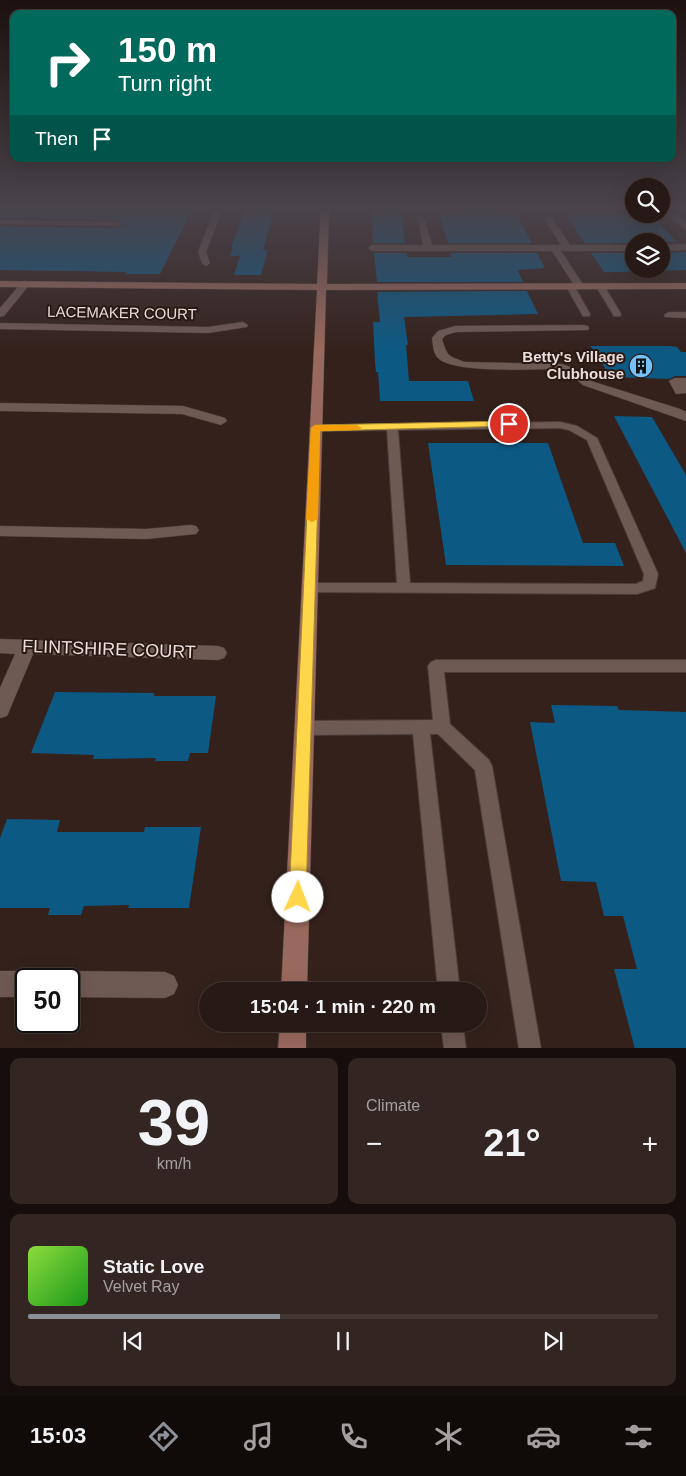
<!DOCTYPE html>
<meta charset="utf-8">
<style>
body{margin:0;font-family:Arial,sans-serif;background:#332622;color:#f1f3f6;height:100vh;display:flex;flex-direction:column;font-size:19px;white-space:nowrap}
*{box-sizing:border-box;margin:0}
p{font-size:16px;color:#a4a0a0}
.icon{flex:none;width:28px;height:28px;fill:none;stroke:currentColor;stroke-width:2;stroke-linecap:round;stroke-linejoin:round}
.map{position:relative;height:1048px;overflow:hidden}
.details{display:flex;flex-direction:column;gap:10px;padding:10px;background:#150e0c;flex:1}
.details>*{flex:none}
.top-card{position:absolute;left:10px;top:10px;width:666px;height:152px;border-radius:10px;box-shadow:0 5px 20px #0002,0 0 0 1px #433834;background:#00695c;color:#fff;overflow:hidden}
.controls{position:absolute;left:625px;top:178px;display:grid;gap:10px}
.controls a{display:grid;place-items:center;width:45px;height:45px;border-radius:50%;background:#271915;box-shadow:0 5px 20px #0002,0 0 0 1px #433834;font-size:25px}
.speed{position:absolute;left:15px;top:968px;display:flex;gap:10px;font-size:25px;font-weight:700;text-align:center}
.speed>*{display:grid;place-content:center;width:65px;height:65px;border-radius:50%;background:#271915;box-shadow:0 5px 20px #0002,0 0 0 1px #433834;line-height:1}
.speed .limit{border:2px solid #111;border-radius:8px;background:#fff;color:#111}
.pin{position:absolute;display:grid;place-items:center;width:42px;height:42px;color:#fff;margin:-21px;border:2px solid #fff;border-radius:50%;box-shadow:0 1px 5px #0007}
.me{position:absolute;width:55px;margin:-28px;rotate:2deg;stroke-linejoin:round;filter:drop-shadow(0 0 4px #0008)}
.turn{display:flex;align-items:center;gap:18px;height:105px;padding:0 25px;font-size:22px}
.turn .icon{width:65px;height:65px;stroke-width:2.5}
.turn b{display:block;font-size:35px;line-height:42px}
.then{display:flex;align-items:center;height:48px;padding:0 25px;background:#0003;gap:10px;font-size:19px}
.big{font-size:38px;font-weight:800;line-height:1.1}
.details .tile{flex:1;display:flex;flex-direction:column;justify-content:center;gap:8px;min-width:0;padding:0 18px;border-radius:10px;background:#332622}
.details .dial{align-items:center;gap:0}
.dial b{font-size:65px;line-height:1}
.song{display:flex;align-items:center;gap:15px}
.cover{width:60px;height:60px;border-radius:8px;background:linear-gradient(135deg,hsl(90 70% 55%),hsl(120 70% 35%))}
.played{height:5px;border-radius:2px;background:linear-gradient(90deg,#8c9099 40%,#433834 40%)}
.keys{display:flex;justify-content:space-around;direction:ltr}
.heat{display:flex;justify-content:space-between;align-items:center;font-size:28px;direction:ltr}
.details .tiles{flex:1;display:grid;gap:10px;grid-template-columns:1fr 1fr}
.tile:last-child{grid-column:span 2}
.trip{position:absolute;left:199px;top:982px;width:288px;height:50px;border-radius:25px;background:#271915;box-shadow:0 5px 20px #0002,0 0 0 1px #433834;font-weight:800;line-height:50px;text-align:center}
.tabs{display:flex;height:80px;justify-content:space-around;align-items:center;background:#100a08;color:#a4a0a0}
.tabs .icon{width:35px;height:35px}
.tabs .current{color:#8c9099}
.tabs b{font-size:22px;color:#f1f3f6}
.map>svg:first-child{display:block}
.building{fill:#0c5983}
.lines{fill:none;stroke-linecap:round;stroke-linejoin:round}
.lane-casing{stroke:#4d3d3a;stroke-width:2}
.street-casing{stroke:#4d3d3a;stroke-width:1}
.secondary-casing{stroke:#4d3d3a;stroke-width:1}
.lane{fill:#6f5953;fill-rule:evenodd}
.street{fill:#6f5953;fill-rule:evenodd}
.secondary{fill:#9a695d;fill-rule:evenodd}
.route{fill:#ffd54a;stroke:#a68a30}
.slow{fill:#f59e0b}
.labels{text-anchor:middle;stroke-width:4;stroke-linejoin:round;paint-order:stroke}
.far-street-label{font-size:15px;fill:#eaddda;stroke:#291813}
.far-poi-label{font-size:15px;font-weight:bold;fill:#eaddda;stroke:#291813;text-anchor:end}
.street-label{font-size:18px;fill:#eaddda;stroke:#291813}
</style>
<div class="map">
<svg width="686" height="1049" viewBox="0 0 686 1049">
<rect width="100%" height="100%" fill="#34211c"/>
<g class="building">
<path d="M 0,206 L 194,206 L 160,274 L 125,274 L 127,272 L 0,270 L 0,226 L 117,228 L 123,225 L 117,220 L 0,218 Z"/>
<path d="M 246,206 L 275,206 L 263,250 L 268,250 L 261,275 L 234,275 L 240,256 L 230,256 L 233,248 L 231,248 Z"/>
<path d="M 372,206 L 401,206 L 405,243 L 373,243 Z"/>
<path d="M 459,206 L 492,206 L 496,214 L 516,214 L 532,243 L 448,243 L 439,214 L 461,214 Z"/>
<path d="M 565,214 L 649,214 L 677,242 L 634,241 L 634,243 L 585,243 Z"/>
<path d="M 686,252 L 686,270 L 614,272 L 604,272 L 591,253 L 634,253 L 634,269 L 661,269 L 661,253 Z"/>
<path d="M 374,253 L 407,253 L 407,257 L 452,257 L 450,253 L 537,253 L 545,268 L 519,270 L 518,271 L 523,282 L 377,282 Z"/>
<path d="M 527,291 L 538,314 L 404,317 L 408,345 L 406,345 L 409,381 L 468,381 L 474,401 L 380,401 L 378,372 L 376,372 L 375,363 L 373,322 L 380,322 L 377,292 Z"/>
<path d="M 590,346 L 670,346 L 677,347 L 681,352 L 686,352 L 686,376 L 675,376 L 669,379 L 611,377 Z"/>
<path d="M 614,416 L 652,417 L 686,475 L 686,553 Z"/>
<path d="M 428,443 L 548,443 L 583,543 L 615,543 L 624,566 L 446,565 Z"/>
<path d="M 55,692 L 154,693 L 154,696 L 216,696 L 208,753 L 190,753 L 188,761 L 155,761 L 156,758 L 93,759 L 94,755 L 31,753 Z"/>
<path d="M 551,705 L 617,706 L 619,710 L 686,712 L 686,1049 L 635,1049 L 614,969 L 637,969 L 623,916 L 604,916 L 596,882 L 561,881 L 530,722 L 555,723 Z"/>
<path d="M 7,819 L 60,820 L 57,832 L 144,832 L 145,827 L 201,827 L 189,908 L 128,908 L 129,905 L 84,906 L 81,915 L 48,915 L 50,908 L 0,908 L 0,838 Z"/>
</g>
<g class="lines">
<g class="lane-casing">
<g id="lane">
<path d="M 567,284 L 573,284 L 590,314 L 589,316 L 583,316 L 566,286 Z"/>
<path d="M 597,284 L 603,284 L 621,314 L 620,316 L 614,316 L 596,286 Z"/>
<path d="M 560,422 L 577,426 L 597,438 L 658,574 L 655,588 L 637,594 L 304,592 L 302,588 L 304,584 L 309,583 L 397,583 L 387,430 L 315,431 L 310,428 L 311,426 ZM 560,428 L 569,430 L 587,440 L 644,574 L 643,581 L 636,584 L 410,583 L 398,430 Z"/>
<path d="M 436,660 L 686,660 L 686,672 L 444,672 L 450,724 L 489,760 L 492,766 L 541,1049 L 519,1049 L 475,770 L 438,734 L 430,734 L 460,991 L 438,991 L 413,734 L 304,735 L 298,733 L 296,728 L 298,723 L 304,721 L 433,720 L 428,666 L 431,662 Z"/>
<path d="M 441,1024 L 463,1024 L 466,1049 L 444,1049 Z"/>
</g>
</g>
<g class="street-casing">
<g id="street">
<path d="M 216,206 L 224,206 L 206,252 L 210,263 L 206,266 L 202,263 L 198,252 Z"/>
<path d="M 671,214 L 677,214 L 686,223 L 686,230 L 671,218 Z"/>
<path d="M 417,216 L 424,218 L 432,245 L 561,245 L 544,218 L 548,216 L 551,216 L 570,245 L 634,245 L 634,251 L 561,251 L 584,286 L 579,289 L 576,288 L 552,251 L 372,251 L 368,248 L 372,245 L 423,245 Z"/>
<path d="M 0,220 L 117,222 L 121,224 L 117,226 L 0,224 Z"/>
<path d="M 686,244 L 686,250 L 661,251 L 661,245 Z"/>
<path d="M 25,281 L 30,284 L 4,316 L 0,317 L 0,308 L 22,282 Z"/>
<path d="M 669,312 L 686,312 L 686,318 L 665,317 L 664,315 Z"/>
<path d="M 243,322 L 248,325 L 247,327 L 208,333 L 0,329 L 0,323 L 208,327 Z"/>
<path d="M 584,325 L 588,326 L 589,328 L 588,330 L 456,332 L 446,335 L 442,339 C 447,356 448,356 465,362 L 562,364 L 576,369 L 591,381 L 680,409 L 686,412 L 686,421 L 583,385 L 568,373 L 557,369 C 534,369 450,374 437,357 C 433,352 433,344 432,338 L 438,331 L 455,326 Z"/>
<path d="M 675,378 L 686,378 L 686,393 L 676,394 L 669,381 Z"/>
<path d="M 0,403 L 183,406 L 225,418 L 227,421 L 221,425 L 182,414 L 0,411 Z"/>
<path d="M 191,525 L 196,526 L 199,530 L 196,534 L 146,539 L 0,536 L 0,526 L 146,529 Z"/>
<path d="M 0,639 L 218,646 L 224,648 L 227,653 L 224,658 L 218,660 L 33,654 L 7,716 L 0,718 L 0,688 L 15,654 L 0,653 Z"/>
<path d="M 0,971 L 26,971 L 35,975 L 37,979 L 26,979 L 26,997 L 0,997 Z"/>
<path d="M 69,971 L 165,972 L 174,976 L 178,985 L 174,994 L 165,998 L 69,997 L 69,979 L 58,979 L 60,975 Z"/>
</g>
</g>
<g class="secondary-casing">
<g id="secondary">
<path d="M 321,206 L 329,206 L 327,284 L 686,283 L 686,289 L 326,290 L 307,991 L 281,991 L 317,290 L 0,287 L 0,281 L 317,284 Z"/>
<path d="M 280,1024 L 306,1024 L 306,1049 L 278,1049 Z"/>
</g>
</g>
<use href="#lane" class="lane"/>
<use href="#street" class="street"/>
<use href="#secondary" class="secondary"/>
</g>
<linearGradient id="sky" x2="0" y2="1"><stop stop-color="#1d120f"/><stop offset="0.59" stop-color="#4a434b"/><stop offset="1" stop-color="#4a434b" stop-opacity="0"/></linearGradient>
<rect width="686" height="352" fill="url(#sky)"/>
<path class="route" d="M 509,421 L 513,422 L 513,426 L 320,431 L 306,897 L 304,903 L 298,906 L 291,903 L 289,897 L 311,428 L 315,425 Z"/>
<path class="slow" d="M 315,425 L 357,425 L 362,428 L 357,430 L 320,431 L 318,519 L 312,522 L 306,519 L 311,428 Z"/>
<defs>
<g id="building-disc" transform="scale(1.25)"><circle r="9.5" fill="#73c1f6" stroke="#291813"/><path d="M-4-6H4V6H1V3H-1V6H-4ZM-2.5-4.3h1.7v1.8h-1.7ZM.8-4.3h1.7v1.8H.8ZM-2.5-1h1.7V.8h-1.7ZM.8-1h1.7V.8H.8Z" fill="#111"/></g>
</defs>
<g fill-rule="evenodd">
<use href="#building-disc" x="641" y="366"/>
</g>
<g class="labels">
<g class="far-street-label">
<text transform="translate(122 313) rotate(1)" y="5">LACEMAKER COURT</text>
</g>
<g class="far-poi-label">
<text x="624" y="362">Betty's Village<tspan x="624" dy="17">Clubhouse</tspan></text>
</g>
<g class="street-label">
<text transform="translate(109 649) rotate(2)" y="6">FLINTSHIRE COURT</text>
</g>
</g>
</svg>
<div class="controls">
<a><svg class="icon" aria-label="search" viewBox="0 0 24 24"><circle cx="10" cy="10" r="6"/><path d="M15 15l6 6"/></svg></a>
<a><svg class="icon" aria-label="layers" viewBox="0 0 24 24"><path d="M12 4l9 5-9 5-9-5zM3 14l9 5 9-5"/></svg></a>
</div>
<div class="speed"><div class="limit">50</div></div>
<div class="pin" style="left:509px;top:424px;background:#d93025"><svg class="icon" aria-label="arrive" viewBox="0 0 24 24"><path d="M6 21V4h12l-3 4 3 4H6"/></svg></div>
<svg class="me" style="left:298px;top:897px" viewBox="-20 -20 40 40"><circle r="19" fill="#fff"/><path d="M0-13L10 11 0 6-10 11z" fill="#ffd54a"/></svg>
<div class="trip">15:04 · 1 min · 220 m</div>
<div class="top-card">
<div class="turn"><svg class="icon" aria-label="right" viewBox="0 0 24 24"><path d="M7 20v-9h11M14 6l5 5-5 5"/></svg><div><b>150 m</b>Turn right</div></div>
<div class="then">Then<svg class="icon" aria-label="arrive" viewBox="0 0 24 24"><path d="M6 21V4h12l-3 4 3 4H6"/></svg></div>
</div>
</div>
<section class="details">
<div class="tiles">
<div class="tile dial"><b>39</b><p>km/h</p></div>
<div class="tile"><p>Climate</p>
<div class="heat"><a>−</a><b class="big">21°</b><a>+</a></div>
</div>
<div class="tile">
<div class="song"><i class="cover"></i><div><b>Static Love</b><p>Velvet Ray</p></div></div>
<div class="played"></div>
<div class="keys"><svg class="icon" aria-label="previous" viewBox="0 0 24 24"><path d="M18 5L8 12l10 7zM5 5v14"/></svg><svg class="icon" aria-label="pause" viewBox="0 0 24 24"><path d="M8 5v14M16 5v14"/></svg><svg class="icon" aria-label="next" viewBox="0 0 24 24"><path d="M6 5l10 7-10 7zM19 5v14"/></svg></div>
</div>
</div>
</section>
<nav class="tabs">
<b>15:03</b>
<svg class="icon current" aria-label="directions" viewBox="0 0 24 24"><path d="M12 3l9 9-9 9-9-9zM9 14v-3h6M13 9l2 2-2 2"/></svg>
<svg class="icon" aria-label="music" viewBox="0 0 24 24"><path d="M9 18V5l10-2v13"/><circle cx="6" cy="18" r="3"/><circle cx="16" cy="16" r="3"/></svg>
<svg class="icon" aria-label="phone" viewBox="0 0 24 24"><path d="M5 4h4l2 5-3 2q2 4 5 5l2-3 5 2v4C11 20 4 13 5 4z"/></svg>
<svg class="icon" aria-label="climate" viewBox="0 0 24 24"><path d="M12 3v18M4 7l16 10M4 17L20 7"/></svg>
<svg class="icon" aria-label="car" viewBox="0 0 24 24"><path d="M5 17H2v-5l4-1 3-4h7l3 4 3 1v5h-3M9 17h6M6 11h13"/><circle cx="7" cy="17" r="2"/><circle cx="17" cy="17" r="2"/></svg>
<svg class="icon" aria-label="filters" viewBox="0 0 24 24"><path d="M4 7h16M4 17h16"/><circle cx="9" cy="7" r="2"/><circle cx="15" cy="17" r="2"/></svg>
</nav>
